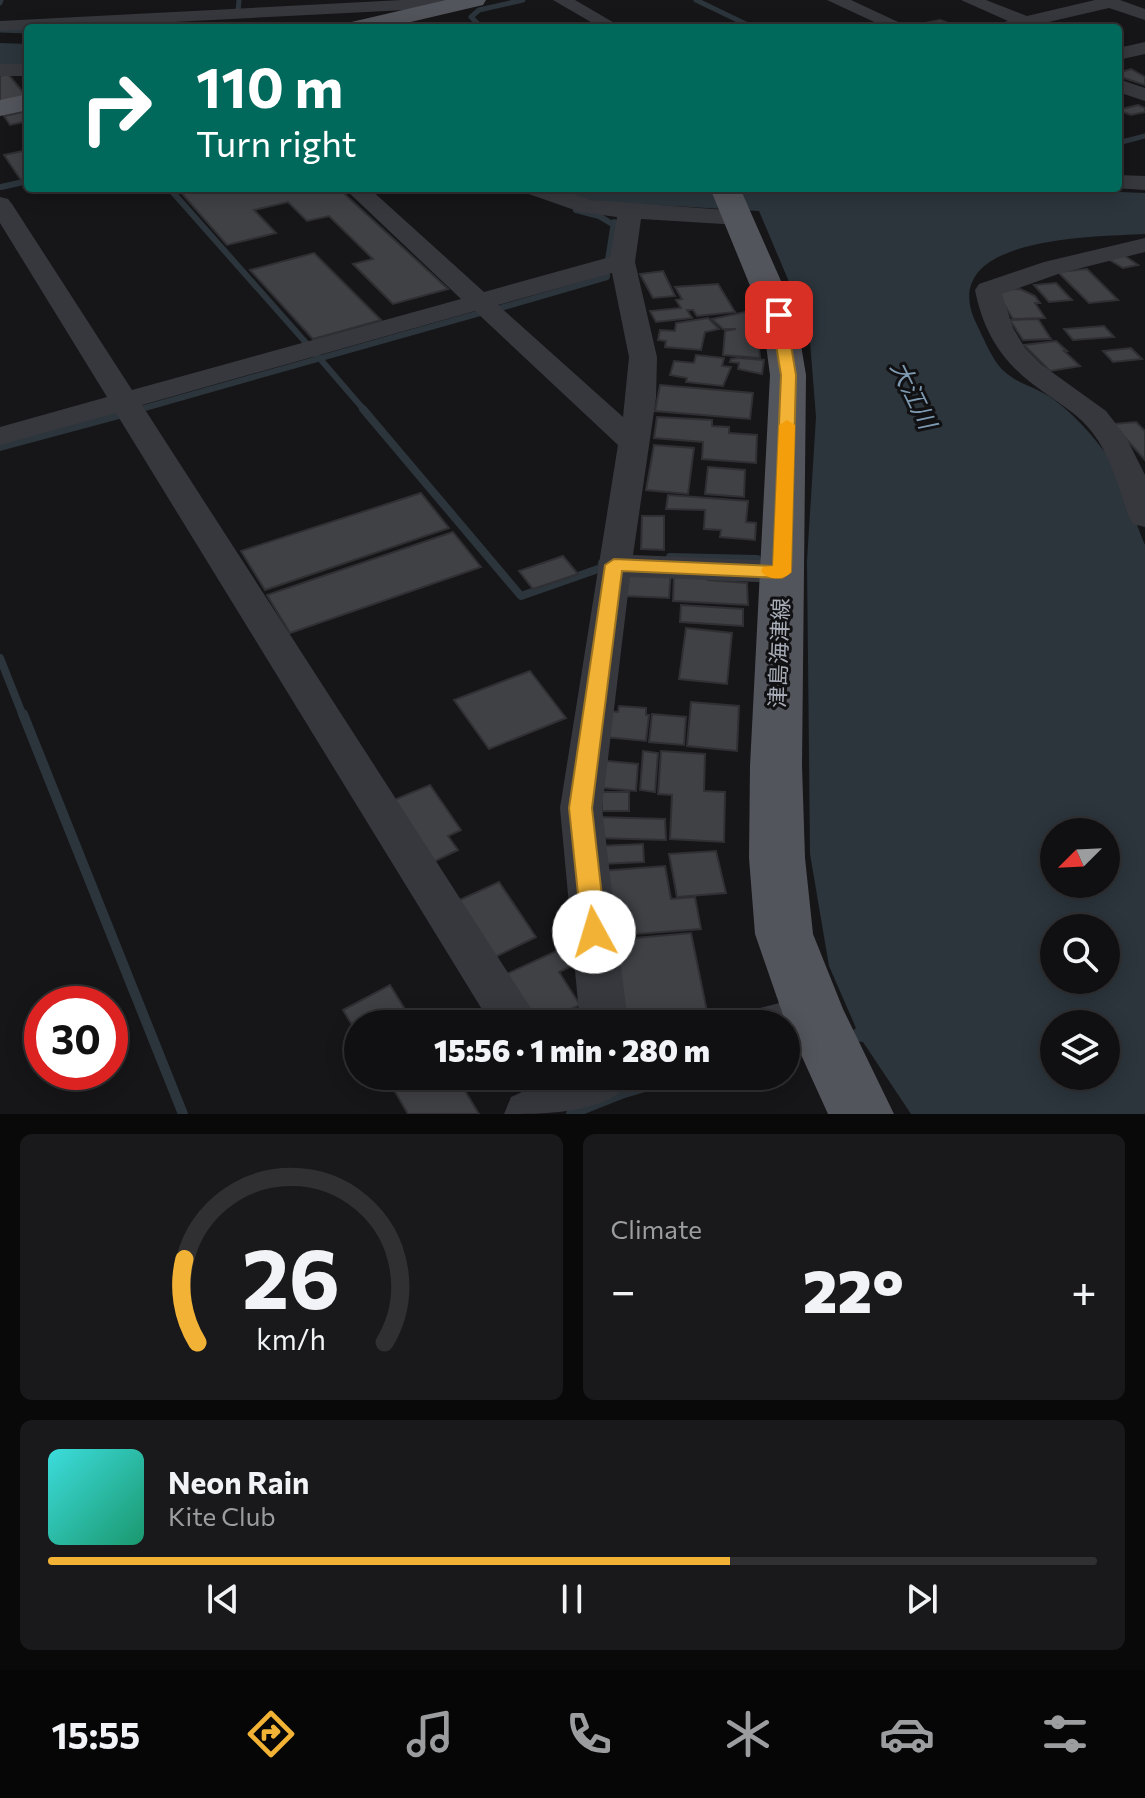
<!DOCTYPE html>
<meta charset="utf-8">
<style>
body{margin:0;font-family:Commissioner,"Noto Sans JP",sans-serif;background:#19191b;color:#f1f3f6;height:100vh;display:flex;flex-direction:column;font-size:30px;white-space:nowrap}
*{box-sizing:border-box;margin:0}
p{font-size:26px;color:#9c9d9f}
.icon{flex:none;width:44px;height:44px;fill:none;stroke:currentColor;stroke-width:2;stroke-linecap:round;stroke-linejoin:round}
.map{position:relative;height:1114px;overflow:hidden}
.sheet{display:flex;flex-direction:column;gap:20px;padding:20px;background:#09090a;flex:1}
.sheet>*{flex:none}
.hud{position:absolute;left:24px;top:24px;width:1098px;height:168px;border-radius:8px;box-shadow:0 4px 20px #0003,0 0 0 2px #303032;background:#00695c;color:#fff;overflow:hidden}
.needle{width:52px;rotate:246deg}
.buttons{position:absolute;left:1040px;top:818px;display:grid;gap:16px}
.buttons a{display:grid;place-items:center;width:80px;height:80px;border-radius:50%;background:#101012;box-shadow:0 4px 20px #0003,0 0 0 2px #303032;font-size:40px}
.speed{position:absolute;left:24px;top:986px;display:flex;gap:16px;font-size:40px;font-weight:700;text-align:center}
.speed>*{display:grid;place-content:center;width:104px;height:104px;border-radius:50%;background:#101012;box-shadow:0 4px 20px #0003,0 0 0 2px #303032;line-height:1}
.speed .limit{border:12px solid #d22;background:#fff;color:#111}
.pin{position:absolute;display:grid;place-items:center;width:68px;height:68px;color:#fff;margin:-34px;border-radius:16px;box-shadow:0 4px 12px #0006}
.me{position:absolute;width:88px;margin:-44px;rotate:354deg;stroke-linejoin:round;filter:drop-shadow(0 0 6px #0008)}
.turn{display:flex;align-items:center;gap:28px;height:168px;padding:0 40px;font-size:36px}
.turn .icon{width:104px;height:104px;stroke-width:2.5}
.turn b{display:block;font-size:56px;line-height:68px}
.big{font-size:60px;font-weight:800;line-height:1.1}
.sheet .widget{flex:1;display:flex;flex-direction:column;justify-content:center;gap:12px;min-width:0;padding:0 28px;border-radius:12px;background:#19191b}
.sheet .dial{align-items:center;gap:0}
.dial svg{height:208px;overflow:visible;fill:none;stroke:#303032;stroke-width:7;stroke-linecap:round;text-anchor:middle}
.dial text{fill:#f1f3f6;stroke:none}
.song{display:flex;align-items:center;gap:24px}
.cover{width:96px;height:96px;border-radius:12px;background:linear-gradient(135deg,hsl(180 70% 55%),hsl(160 70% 35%))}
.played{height:8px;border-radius:4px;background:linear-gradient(90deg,#f2b235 65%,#303032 65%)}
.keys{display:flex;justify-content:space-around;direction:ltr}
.heat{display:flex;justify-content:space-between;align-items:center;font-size:44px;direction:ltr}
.sheet .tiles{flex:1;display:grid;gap:20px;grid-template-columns:1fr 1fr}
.widget:last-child{grid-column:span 2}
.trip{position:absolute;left:344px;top:1010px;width:456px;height:80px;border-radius:40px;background:#101012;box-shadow:0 4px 20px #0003,0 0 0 2px #303032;font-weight:800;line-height:80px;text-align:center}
.tab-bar{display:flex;height:128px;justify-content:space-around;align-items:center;background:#060607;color:#9c9d9f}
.tab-bar .icon{width:56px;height:56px}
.tab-bar .selected{color:#f2b235}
.tab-bar b{font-size:36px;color:#f1f3f6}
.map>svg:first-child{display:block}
.water{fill:#2c353c;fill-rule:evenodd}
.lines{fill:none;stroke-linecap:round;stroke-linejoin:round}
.stream-far3{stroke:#2c353c;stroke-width:5}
.stream-far2{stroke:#2c353c;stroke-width:6}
.stream-far1{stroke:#2c353c;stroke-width:8}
.stream{stroke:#2c353c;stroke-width:10}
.building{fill:#404145;stroke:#303034;stroke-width:2}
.minor{fill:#37383d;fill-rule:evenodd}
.major{fill:#53555c;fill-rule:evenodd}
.route{fill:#f2b235;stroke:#9d7422;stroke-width:2}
.slow{fill:#f59e0b}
.labels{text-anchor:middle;stroke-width:6;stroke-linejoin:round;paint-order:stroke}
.street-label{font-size:22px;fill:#a8adb8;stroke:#111113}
.water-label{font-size:24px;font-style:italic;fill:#7f9bb3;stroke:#111113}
</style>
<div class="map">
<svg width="1145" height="1114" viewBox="0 0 1145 1114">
<rect width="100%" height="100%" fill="#161618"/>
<g class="water">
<path d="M 0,43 L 28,44 L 28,66 L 0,66 Z"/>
<path d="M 556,188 L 1023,188 L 1145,193 L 1145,234 C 1096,237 932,235 977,325 C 984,339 993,362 1005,372 C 1018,384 1038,388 1053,399 C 1073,413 1093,436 1108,456 C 1127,483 1132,516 1145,545 L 1145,1114 L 911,1114 L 863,1042 L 853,1041 L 850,1033 L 856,1028 L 829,966 L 810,854 L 807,561 L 816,417 L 809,329 L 759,211 L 601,202 L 581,198 ZM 1054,832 L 1106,832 L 1106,884 L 1054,884 ZM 1054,928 L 1106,928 L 1106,980 L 1054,980 ZM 1054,1024 L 1106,1024 L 1106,1076 L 1054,1076 Z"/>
</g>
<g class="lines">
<g class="stream-far3">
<path d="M 696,0 L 754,28"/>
<path d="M 0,3 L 1,0"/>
<path d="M 238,12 L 239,0"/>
<path d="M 482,28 L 471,17 L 479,10 L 523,0"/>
<path d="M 0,30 L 28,31"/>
<path d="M 1118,143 L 1145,136"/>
</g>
<g class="stream-far2">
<path d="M 1,187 L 28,181"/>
<path d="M 169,188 L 307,344"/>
<path d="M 576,210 L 599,216 L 614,225"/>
<path d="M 608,260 L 614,222"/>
<path d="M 497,309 L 607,277 L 607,271"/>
<path d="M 315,353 L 365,411"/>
<path d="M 141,409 L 480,313"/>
</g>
<g class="stream-far1">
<path d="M 363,409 L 521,596 L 601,568 L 602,563"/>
<path d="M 0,447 L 123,414"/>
<path d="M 670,557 L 757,559"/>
<path d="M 0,658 L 23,716"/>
</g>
<g class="stream">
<path d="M 23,714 L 183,1114"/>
<path d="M 571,1114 L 621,1094 L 682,1076"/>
</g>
</g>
<g class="building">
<path d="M 940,20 L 948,23 L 925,28 L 910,26 Z"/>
<path d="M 1131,69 L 1145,77 L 1145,85 L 1118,76 L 1118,73 Z"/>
<path d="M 8,74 L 27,97 L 0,101 L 0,76 Z"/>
<path d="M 1138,105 L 1145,108 L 1145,112 L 1131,115 L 1118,110 Z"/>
<path d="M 23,112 L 28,121 L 10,125 L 4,116 Z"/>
<path d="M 28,150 L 28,179 L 21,180 L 4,155 Z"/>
<path d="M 177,188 L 338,188 L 448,289 L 393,304 L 353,264 L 373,259 L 329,216 L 307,221 L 288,202 L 254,210 L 276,233 L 227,245 Z"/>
<path d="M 314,253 L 381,320 L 313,339 L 250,270 Z"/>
<path d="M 1122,254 L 1138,265 L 1123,268 L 1106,258 Z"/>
<path d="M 1087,269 L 1118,300 L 1089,303 L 1058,272 Z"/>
<path d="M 663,271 L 675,296 L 653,298 L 640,274 Z"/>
<path d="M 1056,283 L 1072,300 L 1049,302 L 1034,285 Z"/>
<path d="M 718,284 L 735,312 L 697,316 L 693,310 L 687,310 L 692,318 L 656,322 L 650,311 L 681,308 L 676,300 L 682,299 L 675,287 Z"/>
<path d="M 1020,289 L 1035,296 L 1040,303 L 1035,303 L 1045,318 L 1013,319 L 997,293 L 999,290 Z"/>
<path d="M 745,312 L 757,325 L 760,358 L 723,355 L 725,331 L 736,329 L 723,329 L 712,319 Z"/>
<path d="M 708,318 L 719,329 L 705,332 L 701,350 L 665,347 L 666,341 L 658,340 L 660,330 L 675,331 L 676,323 Z"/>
<path d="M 1038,319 L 1051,339 L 1023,340 L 1010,320 Z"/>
<path d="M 1104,326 L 1114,337 L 1073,340 L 1064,329 Z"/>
<path d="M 1056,341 L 1067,351 L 1064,351 L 1080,366 L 1050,371 L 1024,345 Z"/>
<path d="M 1131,348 L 1142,359 L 1113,362 L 1103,351 Z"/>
<path d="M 696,355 L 724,358 L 722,366 L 731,367 L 723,386 L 686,382 L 687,378 L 670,375 L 674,361 L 694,363 Z"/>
<path d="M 738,358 L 764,360 L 762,374 L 738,369 L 739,363 L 730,362 L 731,359 Z"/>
<path d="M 660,385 L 753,393 L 750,419 L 655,411 Z"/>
<path d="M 657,417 L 712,420 L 712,426 L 729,427 L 729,433 L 757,435 L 756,463 L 702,459 L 703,442 L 654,438 Z"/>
<path d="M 1136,422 L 1145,431 L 1145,460 L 1113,424 Z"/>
<path d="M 654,445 L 694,448 L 688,494 L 646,490 Z"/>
<path d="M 708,467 L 745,470 L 744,497 L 705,494 Z"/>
<path d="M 421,493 L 449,528 L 265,590 L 241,551 Z"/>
<path d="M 668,495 L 748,501 L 746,522 L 756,523 L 755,540 L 720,537 L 721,530 L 704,529 L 705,510 L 666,509 Z"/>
<path d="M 642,516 L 664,516 L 664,550 L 641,549 Z"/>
<path d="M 453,532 L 481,567 L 290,633 L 267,595 Z"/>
<path d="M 563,556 L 578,574 L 533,589 L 519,571 Z"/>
<path d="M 627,569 L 671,571 L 669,598 L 625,596 Z"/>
<path d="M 674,574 L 708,576 L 708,580 L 747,583 L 748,605 L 673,601 Z"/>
<path d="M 681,605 L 743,609 L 743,626 L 680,622 Z"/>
<path d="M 686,628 L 732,633 L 727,684 L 679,679 Z"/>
<path d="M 530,671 L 566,718 L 489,749 L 454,700 Z"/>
<path d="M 691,702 L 739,706 L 737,751 L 687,746 Z"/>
<path d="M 619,706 L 646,708 L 646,715 L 649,715 L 646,741 L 605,737 L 609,711 L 618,712 Z"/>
<path d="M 652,714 L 686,717 L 684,745 L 649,742 Z"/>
<path d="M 643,751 L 658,753 L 655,792 L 640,790 Z"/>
<path d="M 661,751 L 705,754 L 704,791 L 725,792 L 724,842 L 670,839 L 672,795 L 658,794 Z"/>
<path d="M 597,760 L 638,764 L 636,791 L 594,787 Z"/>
<path d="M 430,785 L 461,830 L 448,836 L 458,850 L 429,864 L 389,802 Z"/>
<rect x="602" y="792" width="27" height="19"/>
<path d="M 597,817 L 665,819 L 666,840 L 596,838 Z"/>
<path d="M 643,844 L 644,862 L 601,864 L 599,846 Z"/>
<path d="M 716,851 L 726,893 L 677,897 L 669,854 Z"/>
<path d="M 665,866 L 671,899 L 695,897 L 701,929 L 610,936 L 601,871 Z"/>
<path d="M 499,882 L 536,937 L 489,960 L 453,903 Z"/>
<path d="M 691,933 L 709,1021 L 625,1024 L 612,940 Z"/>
<path d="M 563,948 L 574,965 L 559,972 L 580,1005 L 565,1012 L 573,1024 L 530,1024 L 502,976 Z"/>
<path d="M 390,985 L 414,1024 L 358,1024 L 358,1035 L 343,1010 Z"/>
<path d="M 386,1076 L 456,1076 L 479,1114 L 408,1114 Z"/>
</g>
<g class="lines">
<g class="minor">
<path d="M 402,0 L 452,0 L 454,3 L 445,8 L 0,31 L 0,21 Z"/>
<path d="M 553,0 L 575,0 L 623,28 L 601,28 Z"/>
<path d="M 827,0 L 851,0 L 911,28 L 887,28 Z"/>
<path d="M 961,0 L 986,0 L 1027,16 L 1095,0 L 1120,0 L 1145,9 L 1145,20 L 1109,8 L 1023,28 L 992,28 L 995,24 L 1008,21 Z"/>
<path d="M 1145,42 L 1145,54 L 1118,60 L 1118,48 Z"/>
<rect x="0" y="64" width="28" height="12"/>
<path d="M 1118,79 L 1145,88 L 1145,101 L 1118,92 Z"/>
<path d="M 1118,175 L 1145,176 L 1145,190 L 1115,188 L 1118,188 Z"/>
<path d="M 344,188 L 369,188 L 484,292 L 610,257 L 617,217 L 580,212 L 526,193 L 523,188 L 556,188 L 591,200 L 740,211 L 748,213 L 752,218 L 748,223 L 740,225 L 641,219 L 635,262 L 657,357 L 656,398 L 633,555 L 782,561 L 794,564 L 799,572 L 794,580 L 782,583 L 630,577 L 602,808 L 628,1024 L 580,1024 L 560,808 L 618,445 L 475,311 L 142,405 L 541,1024 L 491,1024 L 116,413 L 0,445 L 0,427 L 107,397 L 0,223 L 0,197 L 8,199 L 12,204 L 132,390 L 461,299 ZM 612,273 L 629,357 L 623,417 L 498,305 Z"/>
<path d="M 1145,238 L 1145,252 L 1061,273 L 1002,294 L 1013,328 L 1025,348 L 1042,365 L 1106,411 L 1126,437 L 1145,475 L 1145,527 L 1133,524 L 1129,517 C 1119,489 1111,456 1092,432 C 1080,416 1062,405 1045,393 C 1006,367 984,336 975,290 L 979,284 L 1044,262 Z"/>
<path d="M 814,994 L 831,1000 L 838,1015 L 831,1030 L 786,1042 L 786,1024 L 749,1024 L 756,1009 Z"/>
<path d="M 557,1076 L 634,1076 C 613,1114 547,1114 504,1114 L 511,1097 Z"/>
</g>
<g class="major">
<path d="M 446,0 L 486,0 L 483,5 L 385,28 L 343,28 L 347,23 Z"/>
<path d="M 28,94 L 28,110 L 0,116 L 0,100 Z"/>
<path d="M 710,188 L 740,188 L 796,315 L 806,375 L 802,766 L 805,858 L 813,934 L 843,1009 L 894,1114 L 828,1114 L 783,1015 L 755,934 L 749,858 L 750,766 L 770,375 L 762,315 Z"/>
</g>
</g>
<path class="route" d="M 779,311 L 786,315 L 796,375 L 791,572 L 782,578 L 622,571 L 592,808 L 606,932 L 603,939 L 594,942 L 586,939 L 582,932 L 569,808 L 605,565 L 614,559 L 773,566 L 781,375 L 771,315 Z"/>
<path class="slow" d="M 787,420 L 795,425 L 791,572 C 785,581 766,580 761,571 L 763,567 L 773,566 L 779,425 Z"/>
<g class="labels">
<g class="street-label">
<text transform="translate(779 653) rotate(-88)" y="8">津島海津線</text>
</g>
<g class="water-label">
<text transform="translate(913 395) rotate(64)" y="8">大江川</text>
</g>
</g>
</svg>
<div class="buttons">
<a><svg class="needle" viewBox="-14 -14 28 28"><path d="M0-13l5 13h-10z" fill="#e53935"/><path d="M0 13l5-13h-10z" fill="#9c9d9f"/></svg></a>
<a><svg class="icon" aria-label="search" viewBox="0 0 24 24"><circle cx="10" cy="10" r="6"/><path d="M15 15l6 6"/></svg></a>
<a><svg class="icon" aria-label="layers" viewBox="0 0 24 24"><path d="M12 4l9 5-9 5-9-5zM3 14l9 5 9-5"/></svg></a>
</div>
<div class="speed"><div class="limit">30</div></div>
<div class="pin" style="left:779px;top:315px;background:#d93025"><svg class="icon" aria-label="arrive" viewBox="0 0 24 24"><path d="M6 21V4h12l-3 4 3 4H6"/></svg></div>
<svg class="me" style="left:594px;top:932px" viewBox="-20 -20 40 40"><circle r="19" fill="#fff"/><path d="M0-13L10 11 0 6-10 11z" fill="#f2b235"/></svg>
<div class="trip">15:56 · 1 min · 280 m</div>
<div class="hud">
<div class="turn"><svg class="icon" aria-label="right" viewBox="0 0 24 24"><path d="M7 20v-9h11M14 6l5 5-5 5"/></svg><div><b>110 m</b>Turn right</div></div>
</div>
</div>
<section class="sheet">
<div class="tiles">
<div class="widget dial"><svg viewBox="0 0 100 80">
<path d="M14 69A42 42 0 1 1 86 69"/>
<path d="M14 69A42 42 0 0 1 9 37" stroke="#f2b235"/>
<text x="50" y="56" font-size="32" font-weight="700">26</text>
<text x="50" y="72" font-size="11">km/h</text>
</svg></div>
<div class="widget"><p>Climate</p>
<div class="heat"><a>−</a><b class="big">22°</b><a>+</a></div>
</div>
<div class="widget">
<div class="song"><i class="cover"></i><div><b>Neon Rain</b><p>Kite Club</p></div></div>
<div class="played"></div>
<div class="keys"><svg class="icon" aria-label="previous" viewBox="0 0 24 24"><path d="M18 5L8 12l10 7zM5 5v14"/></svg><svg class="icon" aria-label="pause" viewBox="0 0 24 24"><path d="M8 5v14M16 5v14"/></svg><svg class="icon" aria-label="next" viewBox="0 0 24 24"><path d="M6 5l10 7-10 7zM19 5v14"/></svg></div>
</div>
</div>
</section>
<nav class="tab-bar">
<b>15:55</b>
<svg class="icon selected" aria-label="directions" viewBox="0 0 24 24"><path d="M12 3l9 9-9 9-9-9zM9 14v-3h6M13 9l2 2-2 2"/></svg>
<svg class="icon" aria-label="music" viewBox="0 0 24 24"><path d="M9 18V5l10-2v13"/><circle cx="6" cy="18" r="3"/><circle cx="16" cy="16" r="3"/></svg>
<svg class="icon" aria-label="phone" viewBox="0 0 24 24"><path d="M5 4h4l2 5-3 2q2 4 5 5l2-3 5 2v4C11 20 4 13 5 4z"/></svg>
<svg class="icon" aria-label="climate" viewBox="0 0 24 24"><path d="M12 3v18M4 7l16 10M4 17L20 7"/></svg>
<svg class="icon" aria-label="car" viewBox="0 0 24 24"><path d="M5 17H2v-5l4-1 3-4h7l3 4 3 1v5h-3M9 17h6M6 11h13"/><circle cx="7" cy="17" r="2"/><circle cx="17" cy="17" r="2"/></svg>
<svg class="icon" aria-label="filters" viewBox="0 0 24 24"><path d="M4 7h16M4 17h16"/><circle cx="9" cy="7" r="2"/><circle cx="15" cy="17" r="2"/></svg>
</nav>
